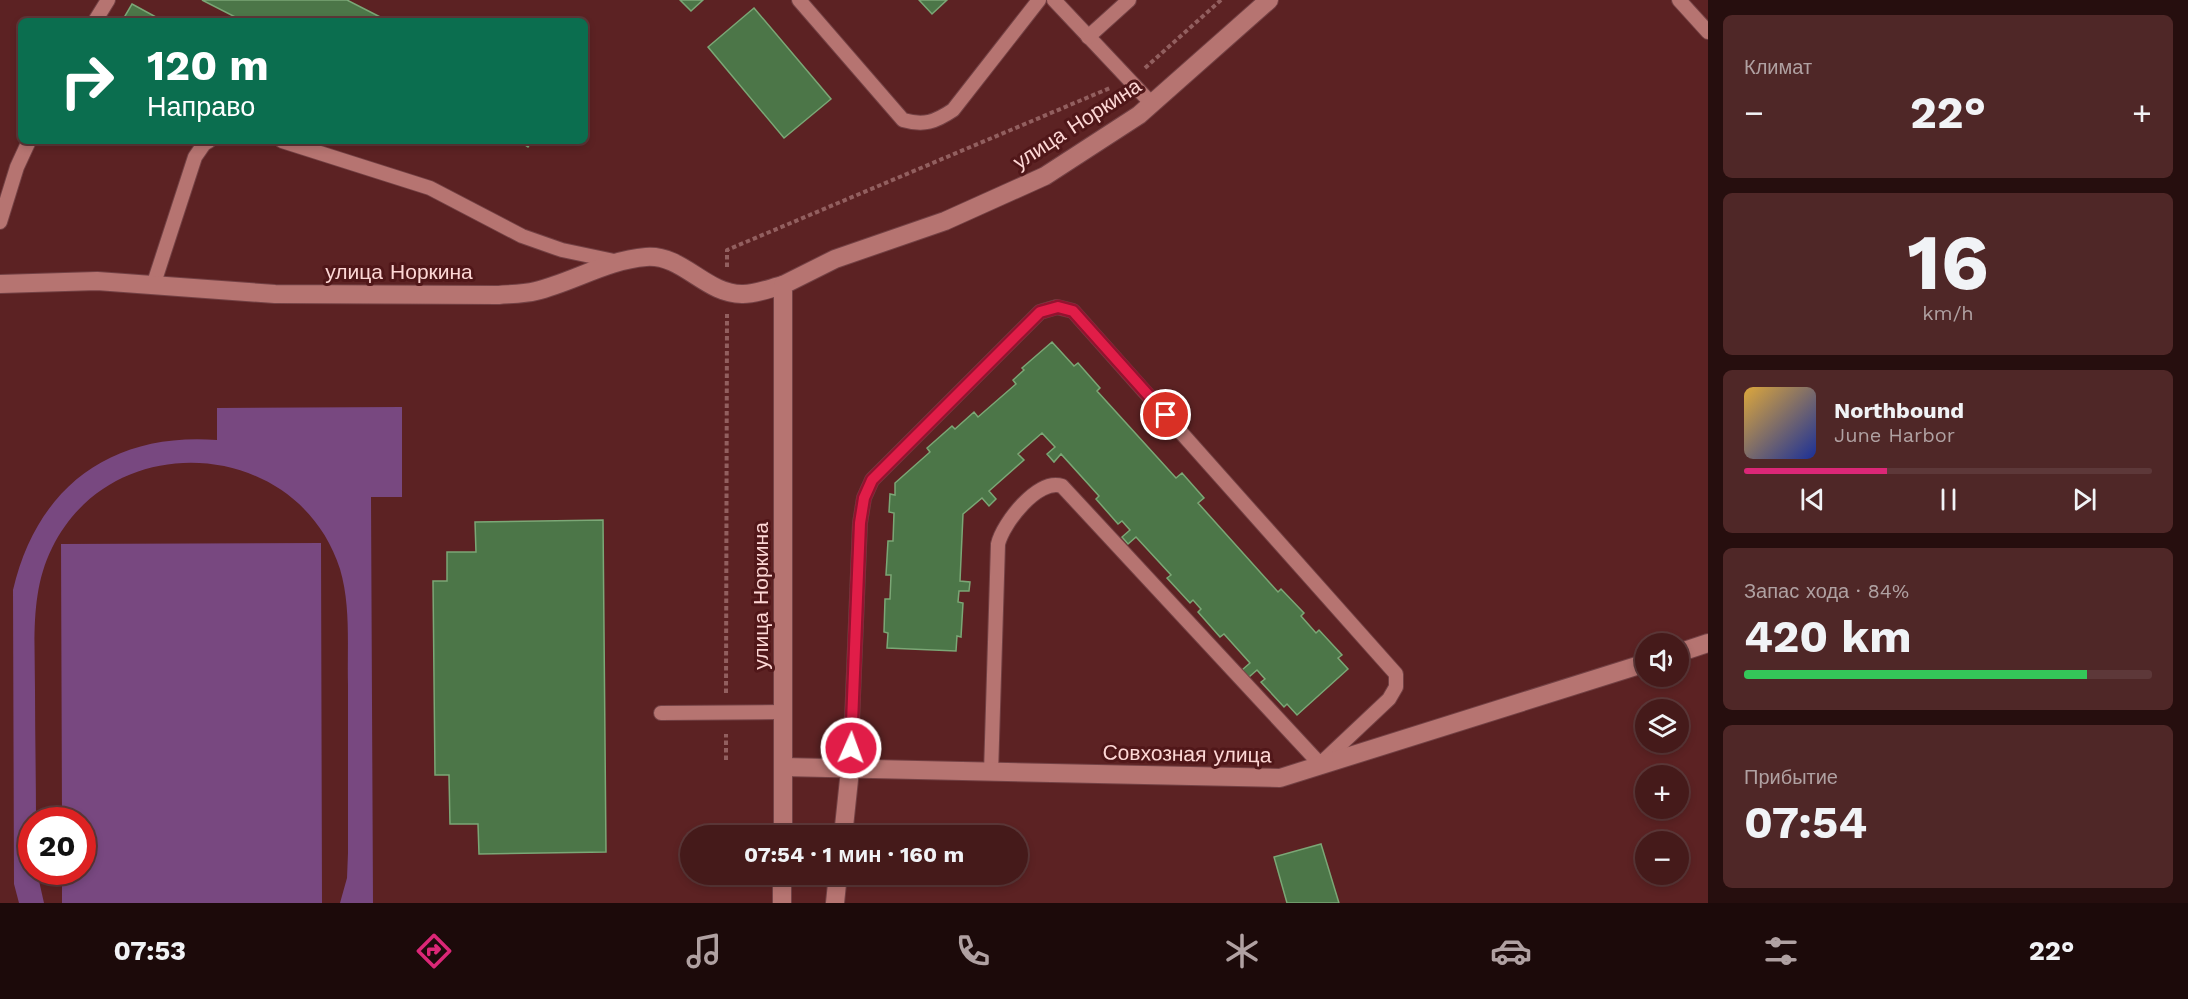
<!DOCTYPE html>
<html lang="ru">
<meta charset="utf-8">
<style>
body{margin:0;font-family:"Work Sans",sans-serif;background:#4f2727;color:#f1f3f6;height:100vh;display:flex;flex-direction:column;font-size:22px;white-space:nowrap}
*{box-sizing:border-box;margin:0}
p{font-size:20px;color:#b0a1a2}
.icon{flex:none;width:33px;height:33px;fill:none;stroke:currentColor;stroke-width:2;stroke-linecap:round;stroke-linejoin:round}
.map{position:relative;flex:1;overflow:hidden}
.details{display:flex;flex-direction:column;gap:15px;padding:15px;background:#260e0e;width:480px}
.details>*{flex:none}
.top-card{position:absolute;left:18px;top:18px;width:570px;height:126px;border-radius:9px;box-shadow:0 3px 9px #0003,0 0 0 2px #5d3839;background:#0b6e4f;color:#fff;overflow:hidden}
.buttons{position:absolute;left:1635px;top:633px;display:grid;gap:12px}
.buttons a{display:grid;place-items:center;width:54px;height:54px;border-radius:50%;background:#451a1a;box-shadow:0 3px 9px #0003,0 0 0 2px #5d3839;font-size:30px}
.speed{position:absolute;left:18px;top:807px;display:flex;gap:12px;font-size:30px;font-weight:700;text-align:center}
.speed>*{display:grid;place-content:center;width:78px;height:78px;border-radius:50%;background:#451a1a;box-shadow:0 3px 9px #0003,0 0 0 2px #5d3839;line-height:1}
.speed .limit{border:9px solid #d22;background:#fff;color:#111}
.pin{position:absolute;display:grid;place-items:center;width:51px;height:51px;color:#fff;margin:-26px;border:3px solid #fff;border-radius:50%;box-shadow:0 2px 6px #0007}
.me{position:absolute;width:66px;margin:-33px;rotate:2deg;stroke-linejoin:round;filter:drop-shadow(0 0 4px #0008)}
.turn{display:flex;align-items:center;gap:21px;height:126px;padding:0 30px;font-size:27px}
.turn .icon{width:78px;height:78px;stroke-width:2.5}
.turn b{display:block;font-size:42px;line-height:51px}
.big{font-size:45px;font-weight:700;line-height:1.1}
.details .widget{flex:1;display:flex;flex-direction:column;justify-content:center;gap:9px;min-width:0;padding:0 21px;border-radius:9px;background:#4f2727}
.details .dial{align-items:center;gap:0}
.dial b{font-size:78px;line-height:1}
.song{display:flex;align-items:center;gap:18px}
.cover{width:72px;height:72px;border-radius:9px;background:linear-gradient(135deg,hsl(40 70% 55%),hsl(230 70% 35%))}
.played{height:6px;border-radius:3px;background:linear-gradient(90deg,#db2777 35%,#5d3839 35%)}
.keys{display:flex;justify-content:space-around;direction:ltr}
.heat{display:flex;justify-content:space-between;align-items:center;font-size:33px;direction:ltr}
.charge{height:9px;border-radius:4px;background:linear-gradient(90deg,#34c759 84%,#5d3839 0)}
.trip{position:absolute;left:680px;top:825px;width:348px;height:60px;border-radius:30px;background:#451a1a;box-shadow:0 3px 9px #0003,0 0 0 2px #5d3839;font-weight:700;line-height:60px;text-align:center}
.tab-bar{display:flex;height:96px;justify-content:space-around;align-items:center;background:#1c0a0a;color:#b0a1a2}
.tab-bar .icon{width:42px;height:42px}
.tab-bar .active{color:#db2777}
.tab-bar b{font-size:27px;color:#f1f3f6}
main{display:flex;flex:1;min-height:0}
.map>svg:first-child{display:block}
.green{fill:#784880}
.building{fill:#4c7648;stroke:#7ba776;stroke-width:1.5}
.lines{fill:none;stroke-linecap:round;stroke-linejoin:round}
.service-casing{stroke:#734144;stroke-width:16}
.minor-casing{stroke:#734144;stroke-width:20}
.path{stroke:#925f5f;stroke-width:4;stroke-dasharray:4.5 3;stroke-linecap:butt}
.service{stroke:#b67471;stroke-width:14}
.minor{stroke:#b67471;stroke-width:18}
.route-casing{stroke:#92132f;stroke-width:15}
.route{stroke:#e11d48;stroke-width:10}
.labels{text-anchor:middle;stroke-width:6;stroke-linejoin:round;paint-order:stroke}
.street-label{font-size:21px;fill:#fdd7d5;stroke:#501719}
</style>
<main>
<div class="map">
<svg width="1708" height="903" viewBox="0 0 1708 903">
<rect width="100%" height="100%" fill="#5c2223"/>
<g class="green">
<path d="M 402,407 L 402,497 L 371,497 L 373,903 L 340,903 L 347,878 L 348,853 C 348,797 348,741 348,685 C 347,647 351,606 340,569 C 298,438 112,425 52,548 C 30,592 35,642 35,690 C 35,733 36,777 36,820 L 32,820 L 32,872 L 37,872 L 44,903 L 19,903 L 14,884 L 13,590 C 37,487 111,432 217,440 L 217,408 Z"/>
<path d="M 321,543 L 322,903 L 62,903 L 62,872 L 82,872 L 82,820 L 62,820 L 61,544 Z"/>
</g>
<g class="building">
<path d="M 202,0 L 347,0 L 388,21 L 243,21 Z"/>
<path d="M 680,0 L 703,0 L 691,11 Z"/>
<path d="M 919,0 L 947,0 L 932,14 Z"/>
<path d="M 132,4 L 156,17 L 153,21 L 122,21 Z"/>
<path d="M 754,8 L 831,99 L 784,138 L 708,47 Z"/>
<path d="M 519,141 L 532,141 L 528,147 Z"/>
<path d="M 1052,342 L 1074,366 L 1078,363 L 1100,388 L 1097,391 L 1176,478 L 1182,473 L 1204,498 L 1198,503 L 1278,592 L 1281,589 L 1304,613 L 1301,616 L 1316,633 L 1319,630 L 1342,655 L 1338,658 L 1348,669 L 1297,715 L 1287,704 L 1284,707 L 1261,682 L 1265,679 L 1257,670 L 1249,677 L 1242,670 L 1250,663 L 1224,634 L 1220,637 L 1198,612 L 1201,609 L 1193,600 L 1190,603 L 1167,578 L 1171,575 L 1136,537 L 1128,544 L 1122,537 L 1130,530 L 1122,521 L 1118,524 L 1096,499 L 1099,496 L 1061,454 L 1054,462 L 1047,454 L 1055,447 L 1042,433 L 1018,454 L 1024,460 L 989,491 L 996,499 L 989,506 L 982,498 L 963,514 L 960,581 L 970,582 L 969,591 L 959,591 L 958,602 L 963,603 L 961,637 L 957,636 L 956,651 L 887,648 L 888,633 L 884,632 L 885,599 L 890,599 L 891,575 L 886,575 L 888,541 L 893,541 L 894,513 L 889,512 L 890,494 L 895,495 L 895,483 L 930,452 L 927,448 L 952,426 L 955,429 L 974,412 L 978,417 L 1016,384 L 1013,380 L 1024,370 L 1022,368 Z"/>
<path d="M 603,520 L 606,852 L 479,854 L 478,824 L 450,824 L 449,775 L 435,775 L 433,581 L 447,581 L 447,552 L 476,552 L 475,522 Z"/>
<path d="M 1321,844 L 1339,903 L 1287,903 L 1274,857 Z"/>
</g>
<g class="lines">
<g class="service-casing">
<g id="service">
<path d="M 799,0 L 903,120 C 924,126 935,122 953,110 L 1039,0"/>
<path d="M 1054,0 L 1152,104"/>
<path d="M 1679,0 L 1708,32"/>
<path d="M 95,21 L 108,0"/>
<path d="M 1088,37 L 1129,0"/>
<path d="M 282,141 L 430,188 L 522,236 L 562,250 L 619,262"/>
<path d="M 0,222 L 17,167 L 29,141"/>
<path d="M 153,286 L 195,157 L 204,144 L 209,141"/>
<path d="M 661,713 L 783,712"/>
<path d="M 850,770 L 860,523 L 864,498 L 872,480 L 1040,312 L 1057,307 L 1073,311 L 1396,674 L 1396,687 L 1389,699 L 1320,764 L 1062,486 C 1038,478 1003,523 998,544 L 991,773"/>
</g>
</g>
<g class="minor-casing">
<g id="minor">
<path d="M 0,284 L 97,281 L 275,294 L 499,295 C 511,294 524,294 536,291 C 573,282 607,260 646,257 C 683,254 706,295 743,294 C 756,294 771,288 783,285"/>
<path d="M 1678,653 L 1708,643"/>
<path d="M 783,767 L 1280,778 L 1646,663"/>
<path d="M 783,836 L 783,285 L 835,259 L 945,221 L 1045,176 L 1139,115 L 1269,0"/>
<path d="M 843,836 L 850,770"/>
<path d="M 782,903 L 782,874"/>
<path d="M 835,903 L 838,874"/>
</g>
</g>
<g class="path">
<path d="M 1145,68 L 1221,0"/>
<path d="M 727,267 L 727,250 L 1110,88"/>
<path d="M 726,693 L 727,314"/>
<path d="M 726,760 L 726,734"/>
</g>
<use href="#service" class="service"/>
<use href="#minor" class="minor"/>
</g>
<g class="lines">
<g class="route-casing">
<path id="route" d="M 851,748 L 860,523 L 864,498 L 872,480 L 1040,312 L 1058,307 L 1073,311 L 1166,415"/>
</g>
<use href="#route" class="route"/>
</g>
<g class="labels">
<g class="street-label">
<text transform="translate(1077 124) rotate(-33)" y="7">улица Норкина</text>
<text x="399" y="279">улица Норкина</text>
<text transform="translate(761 596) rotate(-90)" y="7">улица Норкина</text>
<text transform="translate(1187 754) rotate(1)" y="7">Совхозная улица</text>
</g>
</g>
</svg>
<div class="buttons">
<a><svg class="icon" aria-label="sound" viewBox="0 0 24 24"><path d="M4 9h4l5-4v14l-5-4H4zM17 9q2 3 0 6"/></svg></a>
<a><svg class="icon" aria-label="layers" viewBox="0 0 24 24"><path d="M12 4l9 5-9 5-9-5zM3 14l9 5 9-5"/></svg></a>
<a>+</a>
<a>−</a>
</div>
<div class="speed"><div class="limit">20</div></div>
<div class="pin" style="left:1166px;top:415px;background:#d93025"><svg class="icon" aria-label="arrive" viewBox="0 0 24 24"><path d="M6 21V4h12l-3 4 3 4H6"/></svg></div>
<svg class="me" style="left:851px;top:748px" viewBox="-20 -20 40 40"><circle r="17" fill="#e11d48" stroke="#fff" stroke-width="3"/><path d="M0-11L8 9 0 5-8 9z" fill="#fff"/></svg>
<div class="trip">07:54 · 1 мин · 160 m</div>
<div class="top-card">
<div class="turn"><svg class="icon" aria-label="right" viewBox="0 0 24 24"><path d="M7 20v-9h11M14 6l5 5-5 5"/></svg><div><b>120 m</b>Направо</div></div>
</div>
</div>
<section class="details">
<div class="widget"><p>Климат</p>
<div class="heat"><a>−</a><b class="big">22°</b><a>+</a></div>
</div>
<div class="widget dial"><b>16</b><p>km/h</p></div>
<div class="widget">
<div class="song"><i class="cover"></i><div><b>Northbound</b><p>June Harbor</p></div></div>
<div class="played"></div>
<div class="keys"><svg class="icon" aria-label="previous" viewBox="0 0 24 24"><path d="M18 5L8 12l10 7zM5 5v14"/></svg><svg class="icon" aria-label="pause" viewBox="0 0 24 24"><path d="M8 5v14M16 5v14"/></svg><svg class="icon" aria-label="next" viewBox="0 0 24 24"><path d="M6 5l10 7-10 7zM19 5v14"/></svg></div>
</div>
<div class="widget"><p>Запас хода · 84%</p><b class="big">420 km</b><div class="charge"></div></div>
<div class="widget"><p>Прибытие</p><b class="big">07:54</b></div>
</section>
</main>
<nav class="tab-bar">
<b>07:53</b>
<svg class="icon active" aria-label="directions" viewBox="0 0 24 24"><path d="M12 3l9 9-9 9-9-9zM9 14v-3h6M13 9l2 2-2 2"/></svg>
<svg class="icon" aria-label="music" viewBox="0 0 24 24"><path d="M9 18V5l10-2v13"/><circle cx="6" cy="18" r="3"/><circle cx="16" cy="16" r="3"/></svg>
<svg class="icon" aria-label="phone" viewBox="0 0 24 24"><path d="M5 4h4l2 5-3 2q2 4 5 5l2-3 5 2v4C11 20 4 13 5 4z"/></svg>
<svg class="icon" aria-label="climate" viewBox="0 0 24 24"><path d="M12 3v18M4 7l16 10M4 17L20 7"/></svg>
<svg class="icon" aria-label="car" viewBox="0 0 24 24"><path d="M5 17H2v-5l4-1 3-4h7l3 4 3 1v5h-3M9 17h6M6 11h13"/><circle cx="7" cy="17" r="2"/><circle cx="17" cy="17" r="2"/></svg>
<svg class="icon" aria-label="filters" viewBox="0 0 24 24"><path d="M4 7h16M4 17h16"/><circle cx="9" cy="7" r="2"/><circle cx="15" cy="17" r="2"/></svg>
<b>22°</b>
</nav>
